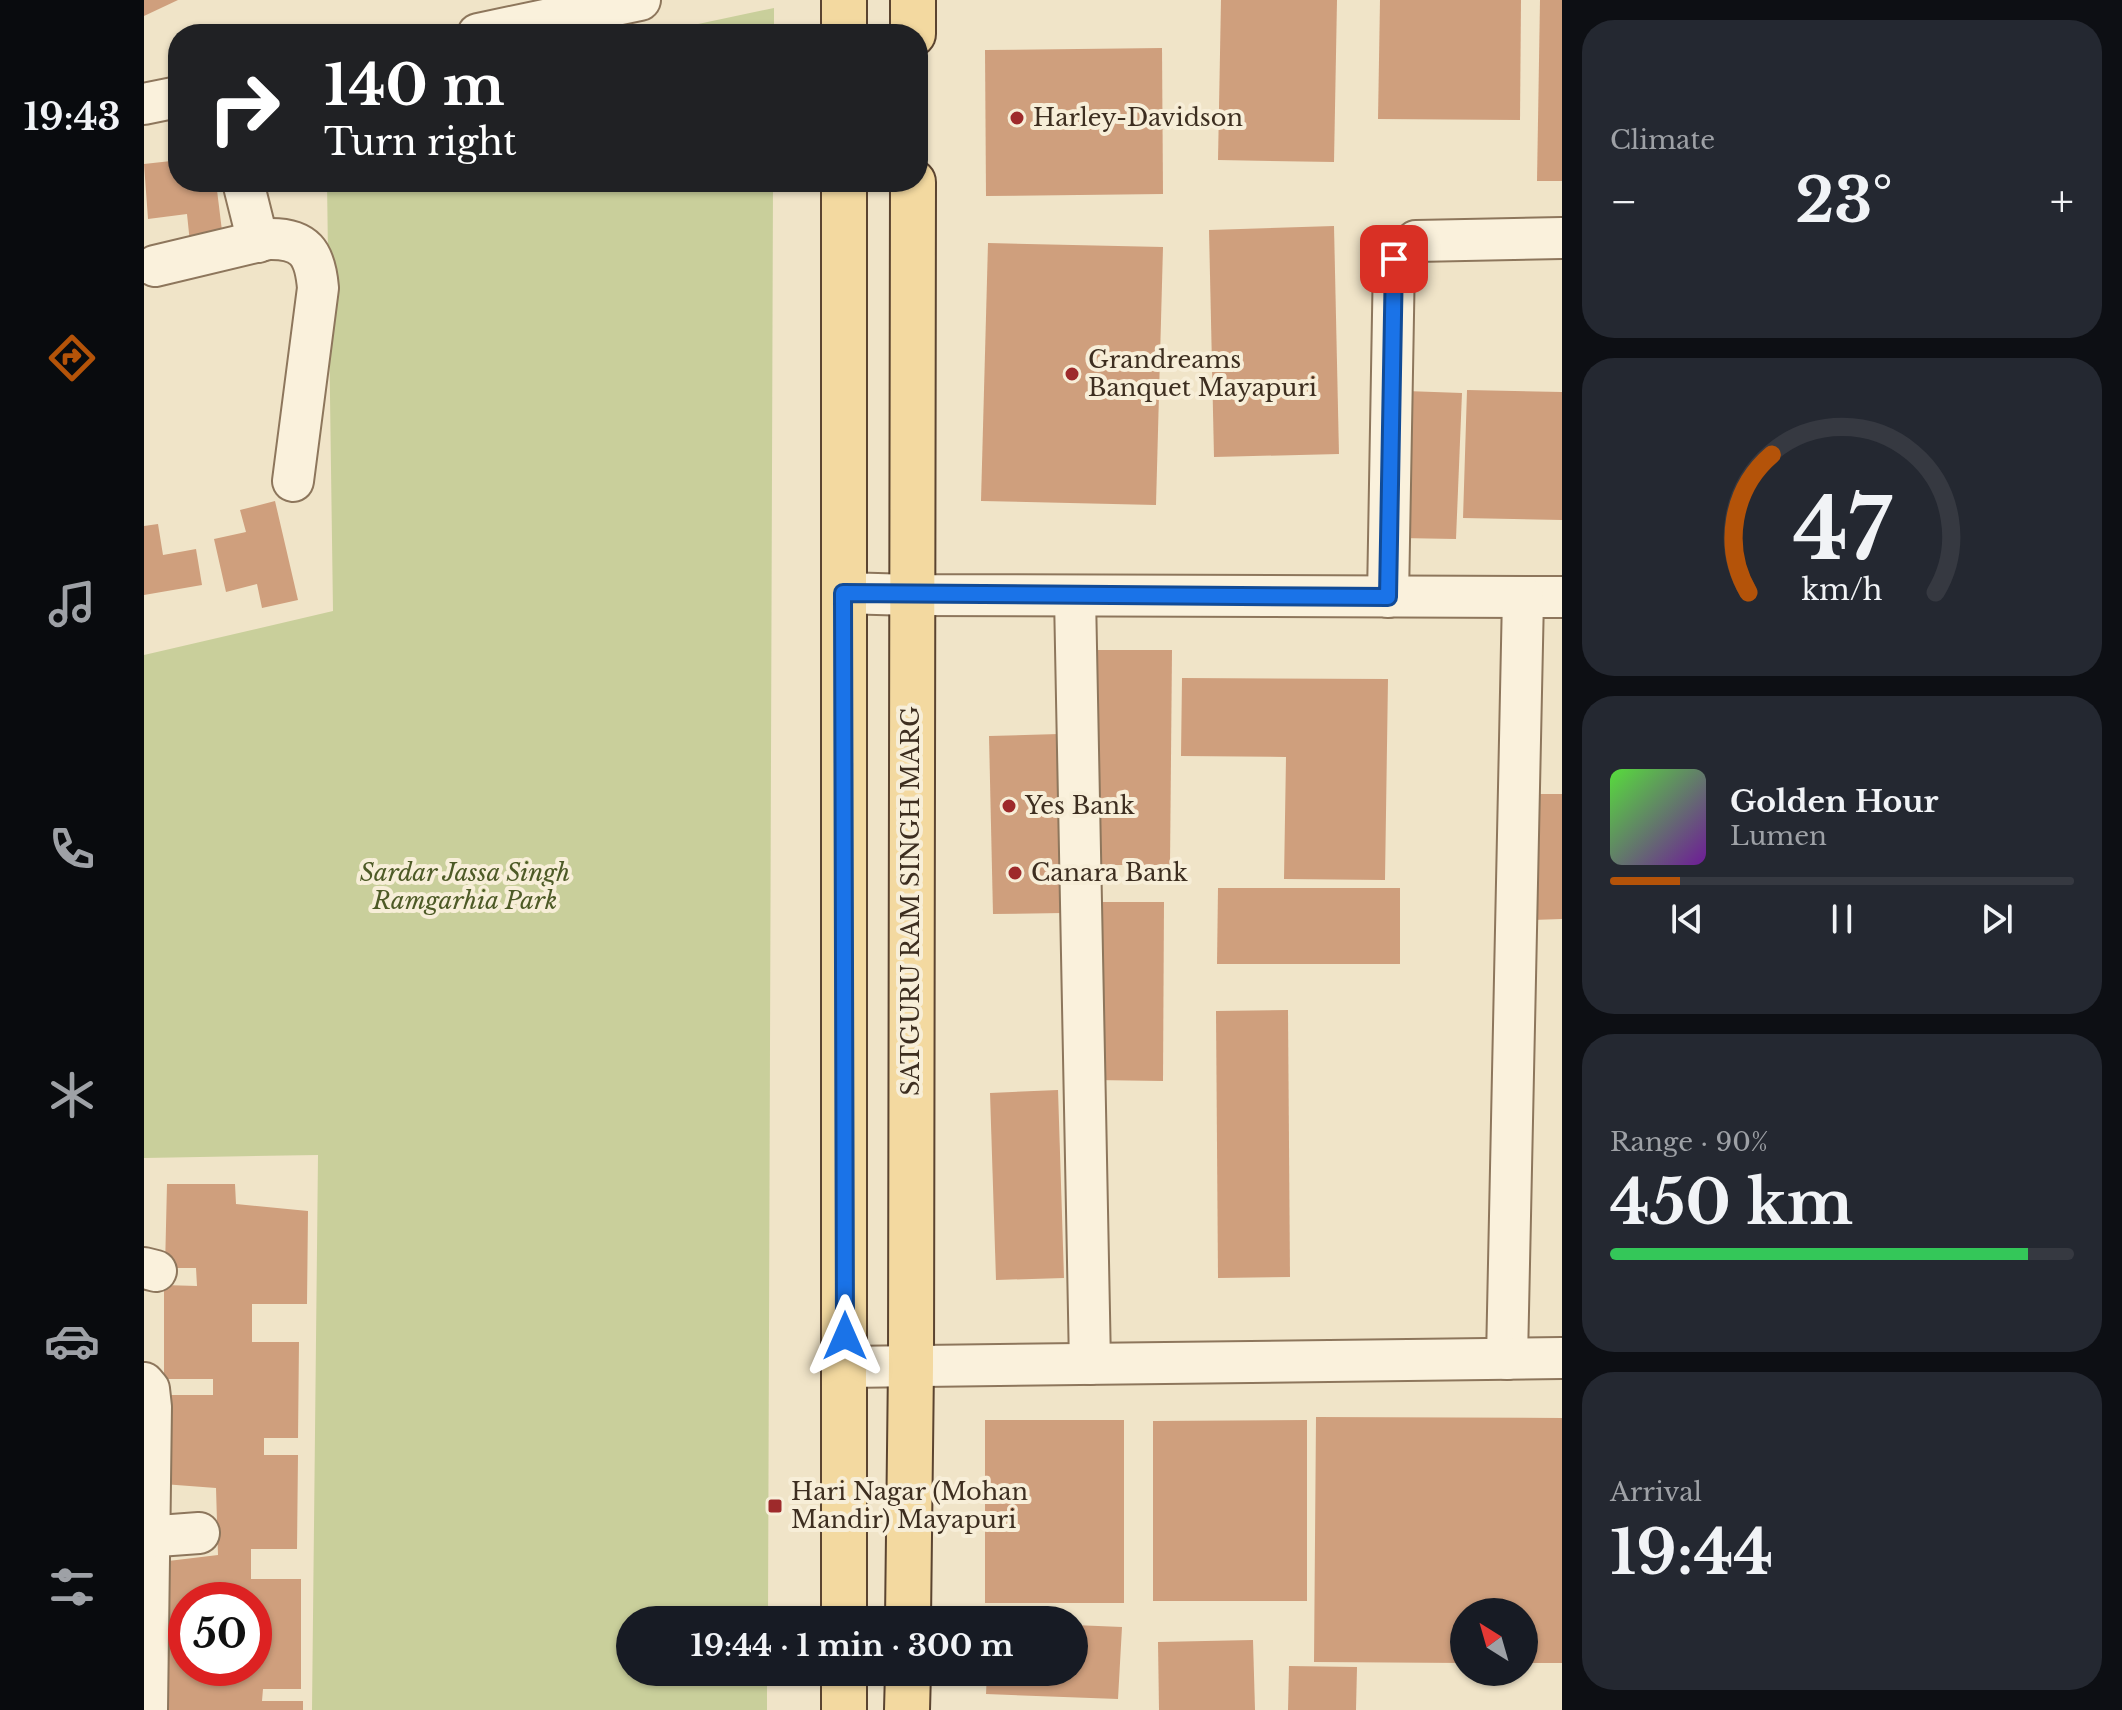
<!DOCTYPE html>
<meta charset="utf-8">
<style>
body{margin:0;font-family:"Libre Baskerville",serif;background:#242831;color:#f1f3f6;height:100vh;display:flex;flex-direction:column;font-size:30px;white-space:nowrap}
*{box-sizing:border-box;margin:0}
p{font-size:26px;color:#9ea1a6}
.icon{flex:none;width:44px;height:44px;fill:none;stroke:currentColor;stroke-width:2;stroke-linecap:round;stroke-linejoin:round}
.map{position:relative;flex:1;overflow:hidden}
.details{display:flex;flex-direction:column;gap:20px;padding:20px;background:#0d0f14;width:560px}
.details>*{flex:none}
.hud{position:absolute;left:24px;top:24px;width:760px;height:168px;border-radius:32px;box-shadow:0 2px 6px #0004;background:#202124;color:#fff;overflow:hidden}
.needle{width:52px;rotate:323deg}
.fabs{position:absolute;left:1306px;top:1598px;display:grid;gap:16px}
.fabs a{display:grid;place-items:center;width:88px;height:88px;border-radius:50%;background:#171b24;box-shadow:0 2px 6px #0004;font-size:40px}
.speed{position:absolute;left:24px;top:1582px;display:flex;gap:16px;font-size:40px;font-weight:700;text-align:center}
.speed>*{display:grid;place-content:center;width:104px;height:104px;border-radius:50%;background:#171b24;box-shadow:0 2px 6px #0004;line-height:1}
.speed .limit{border:12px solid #d22;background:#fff;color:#111}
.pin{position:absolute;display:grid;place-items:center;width:68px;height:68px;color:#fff;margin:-34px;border-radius:16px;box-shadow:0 4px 12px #0006}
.me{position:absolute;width:88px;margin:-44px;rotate:0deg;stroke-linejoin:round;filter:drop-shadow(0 0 6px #0008)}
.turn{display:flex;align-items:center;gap:28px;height:168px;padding:0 24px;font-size:36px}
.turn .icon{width:104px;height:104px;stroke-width:2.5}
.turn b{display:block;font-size:56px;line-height:68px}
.big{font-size:60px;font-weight:700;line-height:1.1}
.details .tile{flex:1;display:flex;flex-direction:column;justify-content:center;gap:12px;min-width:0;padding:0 28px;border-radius:32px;background:#242831}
.details .dial{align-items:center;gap:0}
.dial svg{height:208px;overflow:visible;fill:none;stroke:#363941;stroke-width:7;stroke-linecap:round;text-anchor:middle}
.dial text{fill:#f1f3f6;stroke:none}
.song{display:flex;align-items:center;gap:24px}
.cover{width:96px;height:96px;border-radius:12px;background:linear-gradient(135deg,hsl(110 70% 55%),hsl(280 70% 35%))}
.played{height:8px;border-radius:4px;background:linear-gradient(90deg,#b45309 15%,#363941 15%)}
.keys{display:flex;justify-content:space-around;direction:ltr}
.heat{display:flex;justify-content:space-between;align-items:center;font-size:44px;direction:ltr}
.charge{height:12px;border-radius:6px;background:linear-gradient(90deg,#34c759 90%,#363941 0)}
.trip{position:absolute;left:472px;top:1606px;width:472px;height:80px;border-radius:40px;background:#171b24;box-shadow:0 2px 6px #0004;font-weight:700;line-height:80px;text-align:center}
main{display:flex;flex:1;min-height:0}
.tabs{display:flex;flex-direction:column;width:144px;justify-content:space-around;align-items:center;background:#090b0e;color:#9ea1a6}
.tabs .icon{width:56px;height:56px}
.tabs .on{color:#b45309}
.tabs b{font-size:36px;color:#f1f3f6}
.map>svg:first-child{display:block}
.green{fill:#c9cf9b}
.building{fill:#cf9f7d}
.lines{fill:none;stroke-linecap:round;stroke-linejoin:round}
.minor-casing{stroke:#8d765c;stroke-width:44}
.major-casing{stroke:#5b4430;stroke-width:48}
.minor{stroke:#faf1dc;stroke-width:40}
.major{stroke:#f3d9a0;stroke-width:44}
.route-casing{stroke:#114b97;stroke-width:20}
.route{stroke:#1a73e8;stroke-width:14}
.poi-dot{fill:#9e2a2b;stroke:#f7eed8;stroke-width:3}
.labels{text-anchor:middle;stroke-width:8;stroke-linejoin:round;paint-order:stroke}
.poi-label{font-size:24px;fill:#3d2e20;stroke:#f7eed8;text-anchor:start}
.park-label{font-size:24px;font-style:italic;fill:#4d5a26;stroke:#f7eed8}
.street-label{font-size:24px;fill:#3d2e20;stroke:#f7eed8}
</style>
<main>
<nav class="tabs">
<b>19:43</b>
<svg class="icon on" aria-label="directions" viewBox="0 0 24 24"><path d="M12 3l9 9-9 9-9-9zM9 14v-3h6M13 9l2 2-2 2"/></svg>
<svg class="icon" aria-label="music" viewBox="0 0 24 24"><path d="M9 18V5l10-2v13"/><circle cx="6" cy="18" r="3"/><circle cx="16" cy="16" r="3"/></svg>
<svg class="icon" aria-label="phone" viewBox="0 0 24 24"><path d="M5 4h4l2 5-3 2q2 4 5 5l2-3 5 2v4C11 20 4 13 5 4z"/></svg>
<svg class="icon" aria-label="climate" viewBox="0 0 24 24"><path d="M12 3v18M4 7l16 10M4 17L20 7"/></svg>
<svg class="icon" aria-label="car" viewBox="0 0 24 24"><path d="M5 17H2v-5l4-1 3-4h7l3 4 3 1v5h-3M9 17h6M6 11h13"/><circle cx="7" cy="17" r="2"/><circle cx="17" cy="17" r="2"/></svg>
<svg class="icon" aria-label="filters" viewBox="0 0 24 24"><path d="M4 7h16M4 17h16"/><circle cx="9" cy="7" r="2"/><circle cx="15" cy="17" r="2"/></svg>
</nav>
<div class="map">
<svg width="1418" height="1710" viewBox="0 0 1418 1710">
<rect width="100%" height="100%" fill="#f0e4c8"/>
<g class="green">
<path d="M 630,8 L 630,34 L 507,34 Z"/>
<path d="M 183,182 L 629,182 L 624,1620 L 486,1620 L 486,1672 L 623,1672 L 623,1710 L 168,1710 L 174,1155 L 0,1158 L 0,655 L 189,611 Z"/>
</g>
<g class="building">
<path d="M 0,0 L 34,0 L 0,16 Z"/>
<path d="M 1077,0 L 1193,0 L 1190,162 L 1074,160 Z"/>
<path d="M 1236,0 L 1377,0 L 1376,120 L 1234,119 Z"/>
<path d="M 1396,0 L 1418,0 L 1418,181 L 1393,181 Z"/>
<path d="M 1018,48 L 1019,194 L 842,196 L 841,50 Z"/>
<path d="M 34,131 L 34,182 L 72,182 L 79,239 L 46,243 L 43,214 L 4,219 L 0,164 L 27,161 L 24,132 Z"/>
<path d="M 1190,226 L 1195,454 L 1070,457 L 1065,230 Z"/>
<path d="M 844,243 L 1019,247 L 1012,505 L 837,501 Z"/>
<path d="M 1323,390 L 1418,392 L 1418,520 L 1319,518 Z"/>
<path d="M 1262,391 L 1318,393 L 1312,539 L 1256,538 Z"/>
<path d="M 131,501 L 154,600 L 118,608 L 113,584 L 82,592 L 70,539 L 102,532 L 96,510 Z"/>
<path d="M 14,524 L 19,555 L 52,549 L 58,585 L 0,595 L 0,526 Z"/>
<path d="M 952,650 L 1028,650 L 1026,865 L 950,865 Z"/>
<path d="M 1038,678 L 1244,679 L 1241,880 L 1140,879 L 1142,757 L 1037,756 Z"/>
<path d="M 915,734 L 919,913 L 849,914 L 845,736 Z"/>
<path d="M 1385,794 L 1418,794 L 1418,919 L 1388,920 Z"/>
<path d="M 1074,888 L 1256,888 L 1256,964 L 1073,964 Z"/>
<path d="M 953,902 L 1020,902 L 1019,1081 L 951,1080 Z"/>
<path d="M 1144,1010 L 1146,1277 L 1074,1278 L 1072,1011 Z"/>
<path d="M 914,1090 L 920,1278 L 852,1280 L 846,1093 Z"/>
<path d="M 23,1184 L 91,1184 L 92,1204 L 164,1211 L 163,1304 L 108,1304 L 108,1342 L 155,1342 L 154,1438 L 120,1438 L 120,1455 L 154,1455 L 153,1549 L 107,1549 L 107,1579 L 157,1579 L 157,1689 L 119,1689 L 118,1701 L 159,1701 L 159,1710 L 16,1710 L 17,1643 L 42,1643 L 42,1668 L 110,1668 L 110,1600 L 42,1600 L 42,1620 L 17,1620 L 16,1562 L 74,1555 L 72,1488 L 19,1484 L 20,1395 L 69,1395 L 69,1379 L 20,1379 L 20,1285 L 53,1286 L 52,1268 L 21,1268 Z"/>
<path d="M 1172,1417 L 1418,1418 L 1418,1663 L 1380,1663 L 1380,1612 L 1320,1612 L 1320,1663 L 1170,1662 Z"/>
<rect x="841" y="1420" width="139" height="183"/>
<path d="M 1163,1420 L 1163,1601 L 1009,1601 L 1009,1421 Z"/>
<path d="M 930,1625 L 978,1627 L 974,1699 L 842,1694 L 843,1672 L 930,1672 Z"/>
<path d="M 1109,1640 L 1111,1710 L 1015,1710 L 1014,1642 Z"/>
<path d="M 1145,1666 L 1213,1667 L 1212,1710 L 1144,1710 Z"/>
</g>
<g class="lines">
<g class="minor-casing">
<g id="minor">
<path d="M 334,34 L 496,0"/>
<path d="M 0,104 L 34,97"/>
<path d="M 99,182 L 114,242"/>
<path d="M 11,266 L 124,239 C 161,238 171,253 174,288 L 149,481"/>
<path d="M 699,593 L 767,595 L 1418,597"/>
<path d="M 931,596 L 946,1364"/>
<path d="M 1244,597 L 1250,259 L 1272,241 L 1418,238"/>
<path d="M 0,1268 L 12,1271"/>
<path d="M 1363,1359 L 1379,597"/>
<path d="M 701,1367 L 1418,1358"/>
<path d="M 0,1383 L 5,1389 L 7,1407 L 3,1710"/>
<path d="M 0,1537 L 55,1533"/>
</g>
</g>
<g class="major-casing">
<g id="major">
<path d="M 700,34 L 700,0"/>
<path d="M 769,34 L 769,0"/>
<path d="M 700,182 L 700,1620"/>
<path d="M 764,1620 L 767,1366 L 769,182"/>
<path d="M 700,1710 L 700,1672"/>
<path d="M 763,1710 L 764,1672"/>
</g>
</g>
<use href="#minor" class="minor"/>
<use href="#major" class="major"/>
</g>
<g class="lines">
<g class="route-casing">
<path id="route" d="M 701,1336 L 699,593 L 1244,597 L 1250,259"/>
</g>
<use href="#route" class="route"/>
</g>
<g class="poi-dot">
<circle cx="873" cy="118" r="8"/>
<circle cx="928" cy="374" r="8"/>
<circle cx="865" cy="806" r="8"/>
<circle cx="871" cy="873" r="8"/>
<rect x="623" y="1498" width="16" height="16" rx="4"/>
</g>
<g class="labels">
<g class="poi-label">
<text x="889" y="126">Harley-Davidson</text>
<text x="944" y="368">Grandreams<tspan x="944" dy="28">Banquet Mayapuri</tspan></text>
<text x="881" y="814">Yes Bank</text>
<text x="887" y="881">Canara Bank</text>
<text x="647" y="1500">Hari Nagar (Mohan<tspan x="647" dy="28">Mandir) Mayapuri</tspan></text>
</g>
<g class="park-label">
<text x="321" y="881">Sardar Jassa Singh<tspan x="321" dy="28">Ramgarhia Park</tspan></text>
</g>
<g class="street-label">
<text transform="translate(767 901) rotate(-90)" y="8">SATGURU RAM SINGH MARG</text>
</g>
</g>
</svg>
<div class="fabs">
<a><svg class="needle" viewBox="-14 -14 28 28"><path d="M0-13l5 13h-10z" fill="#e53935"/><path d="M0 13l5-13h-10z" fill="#9ea1a6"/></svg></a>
</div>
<div class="speed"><div class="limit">50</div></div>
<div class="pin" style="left:1250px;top:259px;background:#d93025"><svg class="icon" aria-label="arrive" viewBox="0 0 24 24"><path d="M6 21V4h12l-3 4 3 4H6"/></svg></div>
<svg class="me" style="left:701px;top:1336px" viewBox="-20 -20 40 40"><path d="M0-17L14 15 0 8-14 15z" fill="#1a73e8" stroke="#fff" stroke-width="4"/></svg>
<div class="trip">19:44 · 1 min · 300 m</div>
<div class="hud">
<div class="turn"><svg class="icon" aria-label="right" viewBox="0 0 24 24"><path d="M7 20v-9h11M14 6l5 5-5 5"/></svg><div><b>140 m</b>Turn right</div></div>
</div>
</div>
<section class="details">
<div class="tile"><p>Climate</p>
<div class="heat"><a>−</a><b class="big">23°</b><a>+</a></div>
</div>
<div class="tile dial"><svg viewBox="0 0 100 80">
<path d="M14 69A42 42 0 1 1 86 69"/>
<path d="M14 69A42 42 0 0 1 23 16" stroke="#b45309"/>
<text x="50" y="56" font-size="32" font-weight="700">47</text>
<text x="50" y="72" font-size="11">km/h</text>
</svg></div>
<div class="tile">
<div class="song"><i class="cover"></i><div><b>Golden Hour</b><p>Lumen</p></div></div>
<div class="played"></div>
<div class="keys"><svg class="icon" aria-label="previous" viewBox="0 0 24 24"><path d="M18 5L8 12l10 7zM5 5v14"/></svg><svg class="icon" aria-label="pause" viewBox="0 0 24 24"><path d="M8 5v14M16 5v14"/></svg><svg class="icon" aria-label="next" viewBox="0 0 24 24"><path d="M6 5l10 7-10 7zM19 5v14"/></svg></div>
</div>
<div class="tile"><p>Range · 90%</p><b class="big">450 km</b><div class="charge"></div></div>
<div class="tile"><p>Arrival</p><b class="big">19:44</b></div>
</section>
</main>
